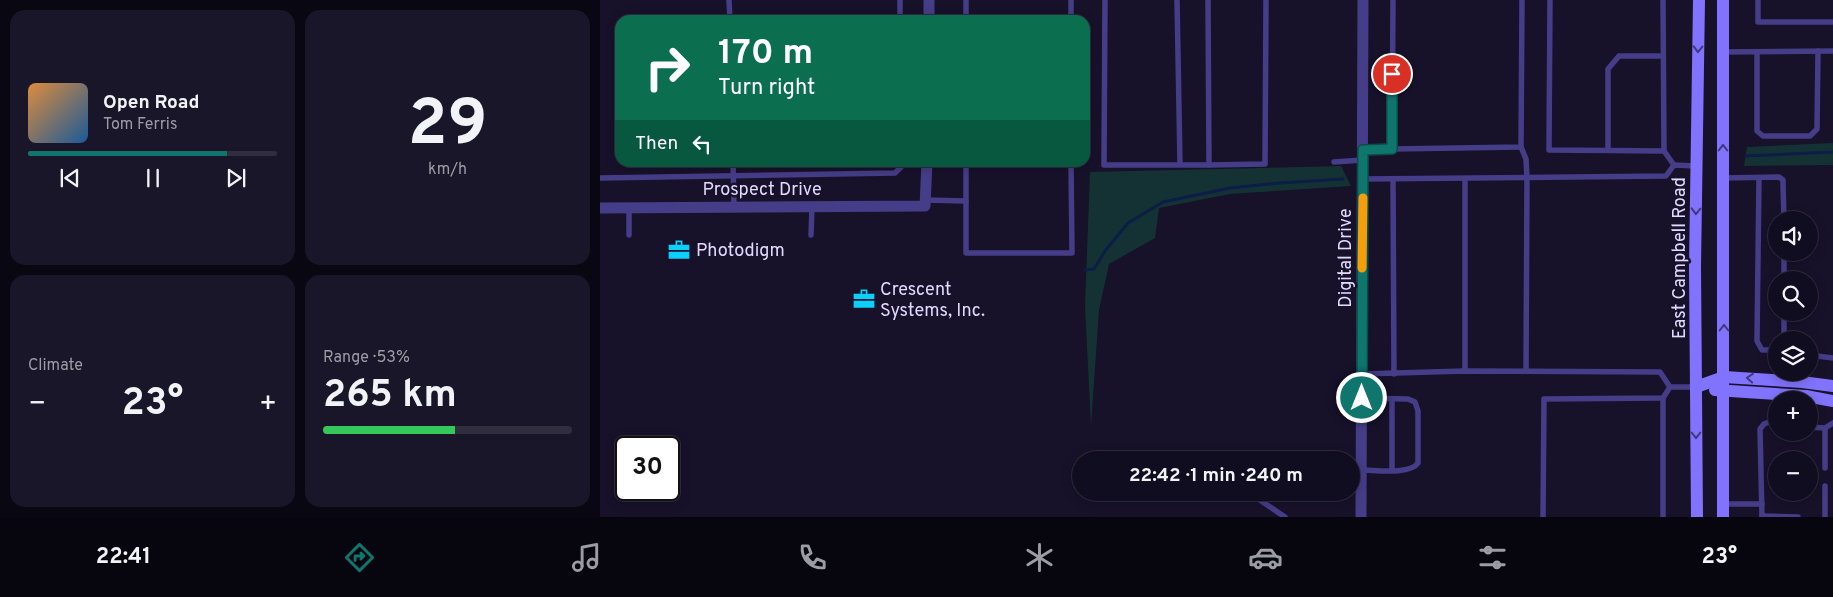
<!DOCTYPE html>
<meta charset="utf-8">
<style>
body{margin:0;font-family:Overpass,sans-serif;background:#1a1629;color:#f1f3f6;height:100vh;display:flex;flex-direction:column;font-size:19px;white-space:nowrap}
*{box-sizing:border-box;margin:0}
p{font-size:16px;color:#9c9ca5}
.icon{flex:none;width:28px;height:28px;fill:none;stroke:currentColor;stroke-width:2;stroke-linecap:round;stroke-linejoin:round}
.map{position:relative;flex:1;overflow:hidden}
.side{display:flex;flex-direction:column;gap:10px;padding:10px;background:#090712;width:600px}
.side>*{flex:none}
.guide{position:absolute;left:15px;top:15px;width:475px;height:152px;border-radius:15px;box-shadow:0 2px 12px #0003,0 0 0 1px #302d3e;background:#0b6e4f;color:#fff;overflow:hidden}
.tools{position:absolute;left:1168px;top:211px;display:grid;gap:10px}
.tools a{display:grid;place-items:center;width:50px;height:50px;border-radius:50%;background:#110d20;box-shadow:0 2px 12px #0003,0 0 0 1px #302d3e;font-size:25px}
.speed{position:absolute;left:15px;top:436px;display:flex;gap:10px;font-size:25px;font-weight:700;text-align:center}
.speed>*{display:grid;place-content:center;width:65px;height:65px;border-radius:50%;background:#110d20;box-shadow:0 2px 12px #0003,0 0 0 1px #302d3e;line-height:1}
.speed .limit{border:2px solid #111;border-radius:8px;background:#fff;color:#111}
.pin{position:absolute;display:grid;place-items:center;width:42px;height:42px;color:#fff;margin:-21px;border:2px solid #fff;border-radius:50%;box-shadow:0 1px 5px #0007}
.me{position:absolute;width:55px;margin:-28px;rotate:0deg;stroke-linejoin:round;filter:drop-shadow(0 0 4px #0008)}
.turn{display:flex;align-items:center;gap:18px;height:105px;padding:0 20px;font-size:22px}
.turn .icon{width:65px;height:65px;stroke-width:2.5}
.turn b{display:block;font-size:35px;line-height:42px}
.then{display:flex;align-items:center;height:48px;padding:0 20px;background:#0003;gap:10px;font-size:19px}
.big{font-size:38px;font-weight:700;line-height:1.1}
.side .tile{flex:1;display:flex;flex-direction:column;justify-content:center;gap:8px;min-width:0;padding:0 18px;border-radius:15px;background:#1a1629}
.side .dial{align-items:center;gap:0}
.dial b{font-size:65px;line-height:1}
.song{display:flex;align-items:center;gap:15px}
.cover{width:60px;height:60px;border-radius:8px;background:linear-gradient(135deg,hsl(30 70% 55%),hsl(210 70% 35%))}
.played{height:5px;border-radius:2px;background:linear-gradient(90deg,#0f766e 80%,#302d3e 80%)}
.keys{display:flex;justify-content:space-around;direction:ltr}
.heat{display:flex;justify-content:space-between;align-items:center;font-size:28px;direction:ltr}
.charge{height:8px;border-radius:4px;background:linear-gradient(90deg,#34c759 53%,#302d3e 0)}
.side .tiles{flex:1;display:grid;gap:10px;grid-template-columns:repeat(2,1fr)}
.trip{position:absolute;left:472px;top:451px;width:288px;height:50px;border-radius:25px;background:#110d20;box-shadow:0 2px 12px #0003,0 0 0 1px #302d3e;font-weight:700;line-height:50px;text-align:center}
.tab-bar{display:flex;height:80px;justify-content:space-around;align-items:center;background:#07050d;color:#9c9ca5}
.tab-bar .icon{width:35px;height:35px}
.tab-bar .on{color:#0f766e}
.tab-bar b{font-size:22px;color:#f1f3f6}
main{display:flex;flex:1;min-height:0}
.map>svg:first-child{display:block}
.green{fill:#143234}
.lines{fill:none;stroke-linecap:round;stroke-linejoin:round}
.stream{stroke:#0c1d48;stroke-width:3}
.lane{stroke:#463d88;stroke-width:5.5}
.street{stroke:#463d88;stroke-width:11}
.secondary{stroke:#8173fd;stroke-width:12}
.oneway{stroke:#41387e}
.route-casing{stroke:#0a4d48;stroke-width:12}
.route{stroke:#0f766e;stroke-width:9}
.slow{stroke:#f59e0b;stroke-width:9}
.labels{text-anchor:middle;stroke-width:5;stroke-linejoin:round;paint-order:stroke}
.street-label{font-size:18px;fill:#e1dafe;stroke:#17112a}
.poi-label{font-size:18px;fill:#e1dafe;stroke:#17112a;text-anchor:start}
</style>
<main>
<section class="side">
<div class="tiles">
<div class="tile">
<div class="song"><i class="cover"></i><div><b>Open Road</b><p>Tom Ferris</p></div></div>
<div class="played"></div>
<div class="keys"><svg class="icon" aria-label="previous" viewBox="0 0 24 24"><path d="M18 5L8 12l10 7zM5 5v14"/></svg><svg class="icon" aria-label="pause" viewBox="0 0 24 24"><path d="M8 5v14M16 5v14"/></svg><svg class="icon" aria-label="next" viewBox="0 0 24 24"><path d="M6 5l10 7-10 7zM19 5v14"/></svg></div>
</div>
<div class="tile dial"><b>29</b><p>km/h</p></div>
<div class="tile"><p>Climate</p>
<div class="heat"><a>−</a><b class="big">23°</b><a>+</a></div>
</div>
<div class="tile"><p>Range · 53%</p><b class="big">265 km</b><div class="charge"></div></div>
</div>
</section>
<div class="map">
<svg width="1233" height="517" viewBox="0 0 1233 517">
<rect width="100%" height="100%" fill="#17112a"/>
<g class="green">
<path d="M 1233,143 L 1233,165 L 1144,166 L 1147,147 Z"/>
<path d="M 741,166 L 751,186 L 630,194 L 559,208 L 555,238 L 509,264 L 499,310 L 491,426 L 485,306 L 490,172 Z"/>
</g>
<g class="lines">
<g class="stream">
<path d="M 1146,156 L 1233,152"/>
<path d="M 485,270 L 494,269 L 505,251 L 528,223 L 563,202 L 630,188 L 680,183 L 743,179"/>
</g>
<g class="lane">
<path d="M 129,0 L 130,20"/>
<path d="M 300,0 L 300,20"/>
<path d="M 366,0 L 366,20"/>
<path d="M 471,0 L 471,20"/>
<path d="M 505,0 L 504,165 L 609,165 L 608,0"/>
<path d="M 577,0 L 580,164"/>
<path d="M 950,0 L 949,150 L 1064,151 L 1063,0"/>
<path d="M 1158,0 L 1158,22 L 1233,22"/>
<path d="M 1122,52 L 1233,51"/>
<path d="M 1157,52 L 1157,131 L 1163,136 L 1210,136 L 1217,129 L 1218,51"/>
<path d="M 921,147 L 926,159 L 927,178 L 926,371"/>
<path d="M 792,149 L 921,147 L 922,0"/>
<path d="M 763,150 L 792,149 L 793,0"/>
<path d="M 1008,150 L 1008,69 L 1019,56 L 1063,56"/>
<path d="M 1064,151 L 1074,165"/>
<path d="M 133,162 L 134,207"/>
<path d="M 366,162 L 366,253 L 472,253 L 471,162"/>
<path d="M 734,162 L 763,160"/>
<path d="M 609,165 L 665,164 L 666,0"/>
<path d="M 0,178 L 295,173 L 302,166 L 302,162"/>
<path d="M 1123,178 L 1179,177 L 1183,180 L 1183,184 L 1184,220"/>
<path d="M 1159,178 L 1157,341 L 1162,350 L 1176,350"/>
<path d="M 763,179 L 1066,176 L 1074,165 L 1096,166"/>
<path d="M 793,179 L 794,374"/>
<path d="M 865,179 L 865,371"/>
<path d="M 325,200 L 366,201"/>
<path d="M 29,235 L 29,208"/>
<path d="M 211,235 L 212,207"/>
<path d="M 1184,252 L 1184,280"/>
<path d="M 1184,312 L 1184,340"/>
<path d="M 1209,355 L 1233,358"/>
<path d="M 762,374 L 865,371 L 1060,372 L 1070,387 L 1096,387"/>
<path d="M 1209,427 L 1225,428 L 1233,423"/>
<path d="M 1225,468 L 1225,428"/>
<path d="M 762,470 C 775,470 810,475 818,463 L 818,411 L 815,402 L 808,399 L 762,398"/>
<path d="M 792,470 L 792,399"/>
<path d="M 1225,486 L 1225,517"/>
<path d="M 648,492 L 685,517"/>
<path d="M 1124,504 L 1162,504"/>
<path d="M 1162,516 L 1198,517"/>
<path d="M 943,517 L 944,399 L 1063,398 L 1070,387"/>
<path d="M 1063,517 L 1063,398"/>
<path d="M 1162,517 L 1160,429 L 1164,424 L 1171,421 L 1176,422"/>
</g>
<g class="street">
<path d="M 329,20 L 329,0"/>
<path d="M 0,208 L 325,206 L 327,162"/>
<path d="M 761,517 L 763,0"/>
</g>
<g class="secondary">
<path d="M 1123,0 L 1123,517"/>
<path d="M 1096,387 L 1124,377 L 1202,382 L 1233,386"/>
<path d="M 1115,390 L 1206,396 L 1233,401"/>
<path d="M 1097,517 L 1095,267 L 1099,0"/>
</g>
</g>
<defs><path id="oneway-chevron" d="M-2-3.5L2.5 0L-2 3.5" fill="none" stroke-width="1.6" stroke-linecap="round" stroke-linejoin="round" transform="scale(1.25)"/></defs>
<g class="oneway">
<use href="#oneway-chevron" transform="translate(1098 49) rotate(91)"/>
<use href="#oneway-chevron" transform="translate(1123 148) rotate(-90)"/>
<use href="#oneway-chevron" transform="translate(1096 211) rotate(91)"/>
<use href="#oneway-chevron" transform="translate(1124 328) rotate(-90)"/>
<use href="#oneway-chevron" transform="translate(1150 378) rotate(-175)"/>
<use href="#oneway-chevron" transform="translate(1096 435) rotate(90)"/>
</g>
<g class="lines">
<g class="route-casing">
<path id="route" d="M 762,398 L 763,150 L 792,149 L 792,74"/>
</g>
<use href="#route" class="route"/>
<path class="slow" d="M 762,268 L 763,198"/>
</g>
<defs>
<g id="office-bare" transform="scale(1.725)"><path d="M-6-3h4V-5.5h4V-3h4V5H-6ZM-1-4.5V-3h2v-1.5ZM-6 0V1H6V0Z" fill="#0ad0fb" stroke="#17112a" stroke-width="2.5" paint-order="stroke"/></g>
</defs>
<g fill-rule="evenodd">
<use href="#office-bare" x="79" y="250"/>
<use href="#office-bare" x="264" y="299"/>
</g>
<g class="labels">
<g class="street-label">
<text x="162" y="195">Prospect Drive</text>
<text transform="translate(745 258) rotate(-90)" y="6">Digital Drive</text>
<text transform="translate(1079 258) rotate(-90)" y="6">East Campbell Road</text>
</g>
<g class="poi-label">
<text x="96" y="256">Photodigm</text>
<text x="280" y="295">Crescent<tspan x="280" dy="21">Systems, Inc.</tspan></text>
</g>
</g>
</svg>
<div class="tools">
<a><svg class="icon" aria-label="sound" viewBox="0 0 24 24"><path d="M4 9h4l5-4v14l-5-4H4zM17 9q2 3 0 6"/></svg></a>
<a><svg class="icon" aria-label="search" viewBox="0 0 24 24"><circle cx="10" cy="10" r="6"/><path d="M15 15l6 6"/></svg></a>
<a><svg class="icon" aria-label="layers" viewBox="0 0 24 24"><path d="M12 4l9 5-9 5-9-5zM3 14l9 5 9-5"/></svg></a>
<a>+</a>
<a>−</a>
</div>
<div class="speed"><div class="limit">30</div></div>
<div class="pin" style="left:792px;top:74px;background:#d93025"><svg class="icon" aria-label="arrive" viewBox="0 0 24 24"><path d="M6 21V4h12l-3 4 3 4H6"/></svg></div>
<svg class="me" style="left:762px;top:398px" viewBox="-20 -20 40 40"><circle r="17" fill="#0f766e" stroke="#fff" stroke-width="3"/><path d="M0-11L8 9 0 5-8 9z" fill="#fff"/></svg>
<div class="trip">22:42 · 1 min · 240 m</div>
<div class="guide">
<div class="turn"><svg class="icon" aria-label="right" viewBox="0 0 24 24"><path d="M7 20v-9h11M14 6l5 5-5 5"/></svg><div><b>170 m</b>Turn right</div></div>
<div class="then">Then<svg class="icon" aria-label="left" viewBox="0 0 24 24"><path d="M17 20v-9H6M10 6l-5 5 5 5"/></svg></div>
</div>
</div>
</main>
<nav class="tab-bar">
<b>22:41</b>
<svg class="icon on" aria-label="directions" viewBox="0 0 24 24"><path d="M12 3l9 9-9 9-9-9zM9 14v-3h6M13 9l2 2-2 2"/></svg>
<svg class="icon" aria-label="music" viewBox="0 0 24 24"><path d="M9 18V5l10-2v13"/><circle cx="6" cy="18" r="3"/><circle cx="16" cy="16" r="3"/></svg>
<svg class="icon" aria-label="phone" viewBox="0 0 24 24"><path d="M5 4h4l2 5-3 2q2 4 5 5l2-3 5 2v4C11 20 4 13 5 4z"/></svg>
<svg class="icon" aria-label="climate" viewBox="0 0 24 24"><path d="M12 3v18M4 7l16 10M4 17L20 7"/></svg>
<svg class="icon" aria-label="car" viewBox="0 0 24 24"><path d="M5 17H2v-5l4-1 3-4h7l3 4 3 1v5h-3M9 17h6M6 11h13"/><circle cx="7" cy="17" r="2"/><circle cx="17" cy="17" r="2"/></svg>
<svg class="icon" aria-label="filters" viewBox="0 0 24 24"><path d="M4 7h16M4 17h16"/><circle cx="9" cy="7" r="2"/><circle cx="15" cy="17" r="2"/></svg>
<b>23°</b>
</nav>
